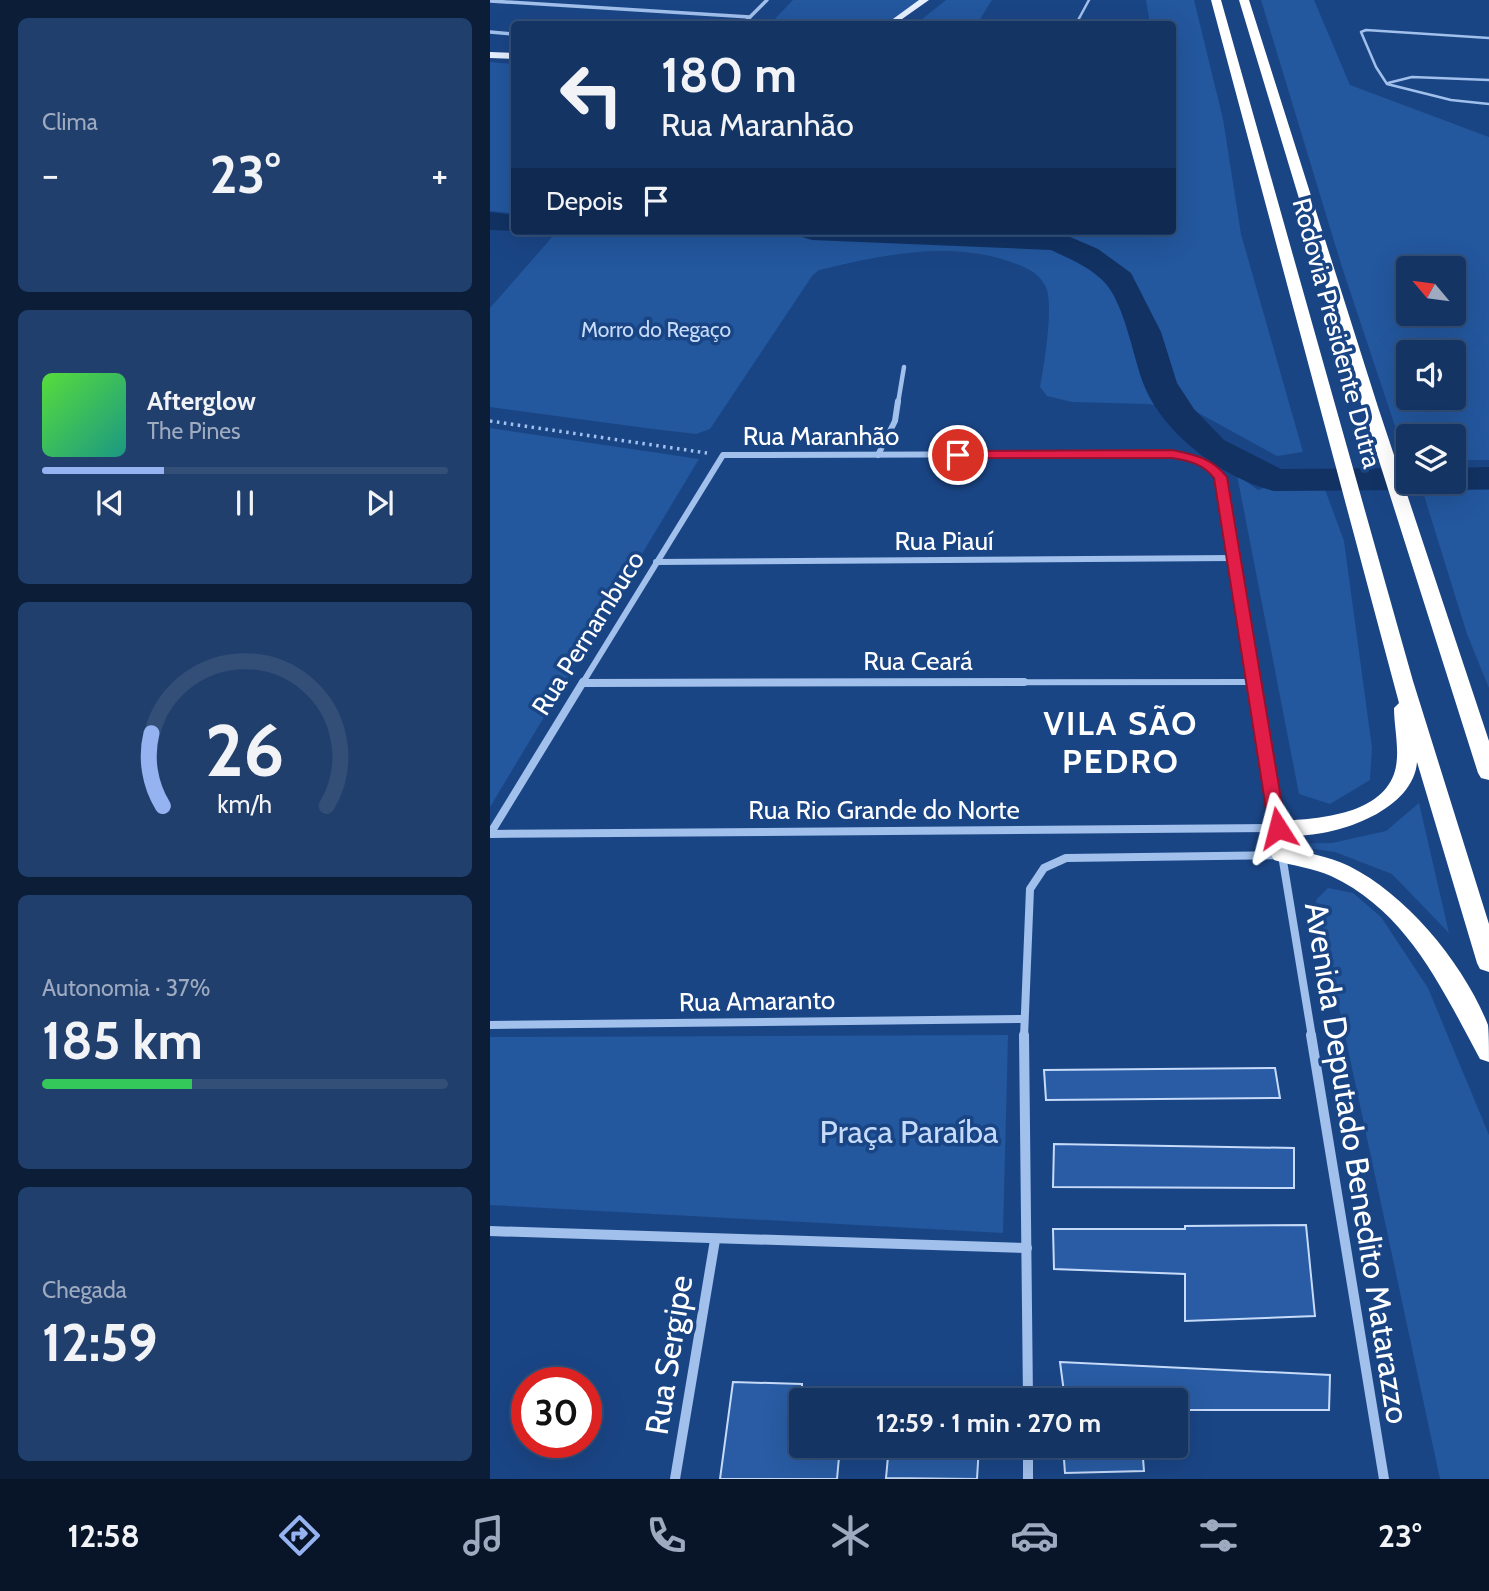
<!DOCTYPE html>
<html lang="pt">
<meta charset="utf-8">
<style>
body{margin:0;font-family:Cabin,sans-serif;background:#213f6d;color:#f1f3f6;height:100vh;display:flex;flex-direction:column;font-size:26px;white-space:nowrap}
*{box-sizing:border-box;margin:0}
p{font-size:23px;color:#9daabf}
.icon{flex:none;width:38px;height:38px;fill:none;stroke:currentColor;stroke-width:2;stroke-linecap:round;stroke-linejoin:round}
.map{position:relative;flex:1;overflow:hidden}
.drawer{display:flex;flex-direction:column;gap:18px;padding:18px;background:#0b1d37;width:490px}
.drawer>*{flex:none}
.guide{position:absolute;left:21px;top:21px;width:665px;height:214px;border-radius:7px;box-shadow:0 7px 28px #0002,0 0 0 2px #334f78;background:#143464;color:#f1f3f6;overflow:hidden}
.needle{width:46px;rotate:299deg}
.buttons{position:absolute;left:906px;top:256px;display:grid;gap:14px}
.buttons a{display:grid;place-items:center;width:70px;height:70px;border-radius:7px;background:#143464;box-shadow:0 7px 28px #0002,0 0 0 2px #334f78;font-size:35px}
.speed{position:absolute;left:21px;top:1367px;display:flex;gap:14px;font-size:35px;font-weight:700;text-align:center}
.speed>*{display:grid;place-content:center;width:91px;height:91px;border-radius:50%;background:#143464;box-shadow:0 7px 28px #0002,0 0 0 2px #334f78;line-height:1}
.speed .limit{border:10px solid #d22;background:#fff;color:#111}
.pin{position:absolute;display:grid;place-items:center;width:60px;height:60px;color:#fff;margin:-30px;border:4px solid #fff;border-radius:50%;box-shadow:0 2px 7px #0007}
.me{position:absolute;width:77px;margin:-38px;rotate:351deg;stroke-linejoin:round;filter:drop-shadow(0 0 5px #0008)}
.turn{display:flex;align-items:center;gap:24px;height:147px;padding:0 35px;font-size:32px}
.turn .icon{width:91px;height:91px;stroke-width:2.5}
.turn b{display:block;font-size:49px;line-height:60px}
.then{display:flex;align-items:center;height:66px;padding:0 35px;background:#0003;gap:14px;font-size:26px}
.big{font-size:52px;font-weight:700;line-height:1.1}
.drawer .widget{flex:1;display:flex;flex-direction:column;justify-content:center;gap:10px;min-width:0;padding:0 24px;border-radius:10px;background:#213f6d}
.drawer .dial{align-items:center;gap:0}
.dial svg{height:182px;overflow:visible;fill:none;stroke:#334f78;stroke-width:7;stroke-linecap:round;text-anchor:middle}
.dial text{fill:#f1f3f6;stroke:none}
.song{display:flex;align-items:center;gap:21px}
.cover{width:84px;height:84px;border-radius:10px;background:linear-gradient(135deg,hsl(110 70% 55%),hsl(170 70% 35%))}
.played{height:7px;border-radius:4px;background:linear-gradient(90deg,#95b2f1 30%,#334f78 30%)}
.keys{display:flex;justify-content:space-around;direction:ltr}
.heat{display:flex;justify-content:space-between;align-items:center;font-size:38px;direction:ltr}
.charge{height:10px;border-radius:5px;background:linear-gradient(90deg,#34c759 37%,#334f78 0)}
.trip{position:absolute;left:299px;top:1388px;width:399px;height:70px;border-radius:7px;background:#143464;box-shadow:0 7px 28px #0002,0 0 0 2px #334f78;font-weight:700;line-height:70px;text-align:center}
.tabs{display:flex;height:112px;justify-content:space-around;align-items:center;background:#081528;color:#9daabf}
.tabs .icon{width:49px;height:49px}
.tabs .current{color:#95b2f1}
.tabs b{font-size:32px;color:#f1f3f6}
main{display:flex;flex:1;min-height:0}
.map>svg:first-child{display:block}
.green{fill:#23579e;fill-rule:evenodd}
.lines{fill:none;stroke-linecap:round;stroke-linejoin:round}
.river{fill:#113263;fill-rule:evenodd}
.building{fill:#295ca4;stroke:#c6dbf9;stroke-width:2}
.path{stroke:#a1c0ec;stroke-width:3.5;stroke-dasharray:2.5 4.5;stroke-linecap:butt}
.lane{stroke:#a1c0ec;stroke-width:2.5}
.street-far4{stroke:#a1c0ec;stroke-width:3.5}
.street-far3{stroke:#a1c0ec;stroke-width:4.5}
.street-far2{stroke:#a1c0ec;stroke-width:6}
.street-far1{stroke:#a1c0ec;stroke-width:8}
.street{stroke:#a1c0ec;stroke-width:10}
.primary{fill:#e6efff;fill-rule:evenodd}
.highway{fill:#fff;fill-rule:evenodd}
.route{fill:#e11d48;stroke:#92132f;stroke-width:2}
.labels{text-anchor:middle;stroke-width:7;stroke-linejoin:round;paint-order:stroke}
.far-park-label{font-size:21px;fill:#c6dbf9;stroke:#1a4585}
.street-label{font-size:26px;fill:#fff;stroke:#1a4585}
.near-park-label{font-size:32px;fill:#c6dbf9;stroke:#1a4585}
.near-street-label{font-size:32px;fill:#fff;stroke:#1a4585}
.district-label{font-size:33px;font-weight:bold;letter-spacing:2px;fill:#fff;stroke:#1a4585}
</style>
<main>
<section class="drawer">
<div class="widget"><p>Clima</p>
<div class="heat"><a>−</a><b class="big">23°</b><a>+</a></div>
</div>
<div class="widget">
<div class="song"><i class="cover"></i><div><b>Afterglow</b><p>The Pines</p></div></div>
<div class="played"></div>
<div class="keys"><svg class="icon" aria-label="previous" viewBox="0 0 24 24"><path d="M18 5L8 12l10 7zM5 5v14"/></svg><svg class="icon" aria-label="pause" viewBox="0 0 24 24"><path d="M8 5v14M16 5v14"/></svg><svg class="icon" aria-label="next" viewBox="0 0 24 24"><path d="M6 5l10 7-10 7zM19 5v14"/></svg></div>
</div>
<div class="widget dial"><svg viewBox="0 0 100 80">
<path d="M14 69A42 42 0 1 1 86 69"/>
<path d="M14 69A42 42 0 0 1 9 37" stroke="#95b2f1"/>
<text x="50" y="56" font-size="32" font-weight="700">26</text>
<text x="50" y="72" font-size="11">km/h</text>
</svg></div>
<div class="widget"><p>Autonomia · 37%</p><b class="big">185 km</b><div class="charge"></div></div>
<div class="widget"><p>Chegada</p><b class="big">12:59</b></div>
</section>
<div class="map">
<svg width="999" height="1479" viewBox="0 0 999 1479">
<rect width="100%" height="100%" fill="#1a4585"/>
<g class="green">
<path d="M 303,0 L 431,0 L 395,24 L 280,24 Z"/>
<path d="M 456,0 L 502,0 L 487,24 L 426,24 Z"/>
<path d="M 656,0 L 704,0 L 733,119 L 751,234 L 813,452 L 787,456 L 703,410 L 658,404 L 582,402 L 557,396 L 550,387 C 554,366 563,311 557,290 C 551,273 536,267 521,262 C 459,240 391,255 329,270 L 322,276 L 220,429 L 206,434 L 163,429 L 0,407 L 0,308 L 63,236 L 61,231 L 682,231 L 682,24 L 660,24 Z"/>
<path d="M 771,0 L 824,0 L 860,85 L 999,137 L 999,460 L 964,460 L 964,436 L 919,436 L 919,459 L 916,459 L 851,264 ZM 919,268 L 964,268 L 964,313 L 919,313 ZM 919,352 L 964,352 L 964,397 L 919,397 Z"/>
<path d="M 0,62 L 24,64 L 24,213 L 0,211 Z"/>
<path d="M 0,428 L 209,459 L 0,807 Z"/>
<path d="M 747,475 L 768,490 L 783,485 L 833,484 L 854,541 L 882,748 L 880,780 L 840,804 L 809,794 Z"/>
<path d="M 932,489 L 999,490 L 999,688 L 977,634 Z"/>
<path d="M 929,803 L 959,933 L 902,874 L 845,852 L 789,844 L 842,843 L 896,831 Z"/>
<path d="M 838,888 L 863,893 L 891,917 L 938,988 L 999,1135 L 999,1479 L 950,1479 L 826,900 Z"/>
<path d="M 518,1035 L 513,1233 L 0,1205 L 0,1037 Z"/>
</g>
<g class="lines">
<g class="river">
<path d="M 0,212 L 24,215 L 24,231 L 31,231 L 0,230 Z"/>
<path d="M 307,231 L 544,231 L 578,236 L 608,249 L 641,273 L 671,332 L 687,383 L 704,409 L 734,440 L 791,469 L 919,468 L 919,481 L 936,481 L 932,487 L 919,490 L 784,491 C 732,478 670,432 652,380 C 643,354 634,305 616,284 C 602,268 580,259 561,250 L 322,240 L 312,237 Z"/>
<path d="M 999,467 L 999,489 L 964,490 L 951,487 L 947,481 L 964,481 L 964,468 Z"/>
</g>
</g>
<g class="building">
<path d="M 785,1068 L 790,1098 L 556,1100 L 554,1070 Z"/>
<path d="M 564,1144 L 804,1148 L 804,1188 L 563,1187 Z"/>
<path d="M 816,1225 L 825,1316 L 695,1321 L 695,1274 L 564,1269 L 563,1229 L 695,1229 L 695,1226 Z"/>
<path d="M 570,1362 L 840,1375 L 839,1410 L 686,1410 L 686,1400 L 575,1400 Z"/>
<path d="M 243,1382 L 312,1384 L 312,1446 L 350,1446 L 347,1479 L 230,1479 Z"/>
<path d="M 399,1446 L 489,1446 L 487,1479 L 396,1478 Z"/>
<path d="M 573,1446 L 652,1446 L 654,1471 L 575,1473 Z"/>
</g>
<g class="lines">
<path class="path" d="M 0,421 L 217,453"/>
<g class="lane">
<path d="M 586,24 L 599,0"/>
<path d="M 999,38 L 876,30 L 871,32 L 886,67 L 897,84 L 961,100 L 999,104"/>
<path d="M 898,83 L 922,77 L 999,80"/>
</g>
<g class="street-far4">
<path d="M 0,1 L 260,17"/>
<path d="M 253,24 L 277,0"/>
<path d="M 0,32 L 24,34"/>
</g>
<path class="street-far3" d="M 408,403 L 414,367"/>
<g class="street-far2">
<path d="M 388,455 L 405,421 L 408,401"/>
<path d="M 166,562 L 742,558"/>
<path d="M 93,683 L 763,682"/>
<path d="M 92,684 L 233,455 L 682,454 L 709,461 L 730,477 L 764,684"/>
</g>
<g class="street-far1">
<path d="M 93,682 L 0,834 L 788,828 L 764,682"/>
<path d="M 93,683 L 534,682"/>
<path d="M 0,1025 L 534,1019"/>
<path d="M 534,1037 L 540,889 L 554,868 L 576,858 L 792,855 L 822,1037"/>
</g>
<g class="street">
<path d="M 534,1035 L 538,1400"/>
<path d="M 821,1035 L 894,1479"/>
<path d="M 0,1231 L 537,1248"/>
<path d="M 538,1446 L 538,1479"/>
<path d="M 185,1479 L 225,1240"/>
</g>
<g class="primary">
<path d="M 429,0 L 439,0 L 405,24 L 396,24 Z"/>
<path d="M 0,52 L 24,53 L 24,59 L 0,58 Z"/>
</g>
<g class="highway">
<path d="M 721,0 L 731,0 L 923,681 L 999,924 L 999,972 L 990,969 L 987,963 L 927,762 C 923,817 824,845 780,833 L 777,828 L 780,823 L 788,821 C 825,819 889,816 904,774 C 911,754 904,728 904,708 L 909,703 Z"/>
<path d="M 749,0 L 759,0 L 888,407 L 999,741 L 999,780 L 991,778 L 988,773 L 872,407 Z"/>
<path d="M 792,847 C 814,852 838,856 859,866 C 917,895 974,964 998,1025 C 999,1035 999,1051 999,1062 L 990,1059 C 952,989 918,912 841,876 C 823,868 803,866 784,860 L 781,855 L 784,850 Z"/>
</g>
</g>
<path class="route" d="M 682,450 C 706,455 722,458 737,477 L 796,828 L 794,832 L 782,832 L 779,828 L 724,478 C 713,464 700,461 682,458 L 468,458 L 462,455 L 468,451 Z"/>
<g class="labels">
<g class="far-park-label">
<text x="166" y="337">Morro do Regaço</text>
</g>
<g class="street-label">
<text transform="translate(847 333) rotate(75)" y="9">Rodovia Presidente Dutra</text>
<text x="331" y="445">Rua Maranhão</text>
<text x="454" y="550">Rua Piauí</text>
<text transform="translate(98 633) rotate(-58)" y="9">Rua Pernambuco</text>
<text x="428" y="670">Rua Ceará</text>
<text x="394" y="819">Rua Rio Grande do Norte</text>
<text transform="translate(267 1001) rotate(-1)" y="9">Rua Amaranto</text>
</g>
<g class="near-park-label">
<text x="419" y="1143">Praça Paraíba</text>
</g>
<g class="near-street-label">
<text transform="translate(867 1163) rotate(81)" y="11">Avenida Deputado Benedito Matarazzo</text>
<text transform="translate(179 1355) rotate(-81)" y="11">Rua Sergipe</text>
</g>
<g class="district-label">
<text x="631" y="735">VILA SÃO<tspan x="631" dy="38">PEDRO</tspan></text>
</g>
</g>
</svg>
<div class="buttons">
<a><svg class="needle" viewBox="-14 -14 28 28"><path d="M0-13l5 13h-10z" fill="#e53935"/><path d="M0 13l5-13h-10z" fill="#9daabf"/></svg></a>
<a><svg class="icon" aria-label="sound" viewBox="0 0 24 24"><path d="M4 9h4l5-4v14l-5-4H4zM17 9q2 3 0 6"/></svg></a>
<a><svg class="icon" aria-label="layers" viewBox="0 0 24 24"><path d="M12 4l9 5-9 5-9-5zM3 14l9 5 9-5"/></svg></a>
</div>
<div class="speed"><div class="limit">30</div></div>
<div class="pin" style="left:468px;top:455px;background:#d93025"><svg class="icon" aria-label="arrive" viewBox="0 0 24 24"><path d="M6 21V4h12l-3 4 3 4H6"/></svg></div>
<svg class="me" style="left:788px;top:828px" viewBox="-20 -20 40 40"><path d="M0-17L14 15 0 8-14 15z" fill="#e11d48" stroke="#fff" stroke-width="4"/></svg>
<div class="trip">12:59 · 1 min · 270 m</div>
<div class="guide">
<div class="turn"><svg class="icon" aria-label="left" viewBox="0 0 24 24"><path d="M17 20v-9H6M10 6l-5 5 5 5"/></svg><div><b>180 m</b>Rua Maranhão</div></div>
<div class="then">Depois<svg class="icon" aria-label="arrive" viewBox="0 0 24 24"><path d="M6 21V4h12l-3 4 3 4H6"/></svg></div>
</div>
</div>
</main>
<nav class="tabs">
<b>12:58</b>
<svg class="icon current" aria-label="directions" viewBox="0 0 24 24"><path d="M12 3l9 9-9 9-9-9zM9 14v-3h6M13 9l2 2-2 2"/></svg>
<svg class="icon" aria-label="music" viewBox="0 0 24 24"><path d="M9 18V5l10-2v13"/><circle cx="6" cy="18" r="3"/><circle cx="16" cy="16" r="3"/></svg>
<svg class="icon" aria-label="phone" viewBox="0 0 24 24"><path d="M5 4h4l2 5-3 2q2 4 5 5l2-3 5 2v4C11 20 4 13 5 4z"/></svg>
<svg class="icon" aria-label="climate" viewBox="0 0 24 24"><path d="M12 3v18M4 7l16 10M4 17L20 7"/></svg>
<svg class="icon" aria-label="car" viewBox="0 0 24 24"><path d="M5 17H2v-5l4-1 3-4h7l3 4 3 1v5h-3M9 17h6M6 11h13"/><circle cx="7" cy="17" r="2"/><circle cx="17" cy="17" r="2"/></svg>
<svg class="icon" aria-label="filters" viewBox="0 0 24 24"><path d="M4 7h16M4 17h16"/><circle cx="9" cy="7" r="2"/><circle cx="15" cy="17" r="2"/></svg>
<b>23°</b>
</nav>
